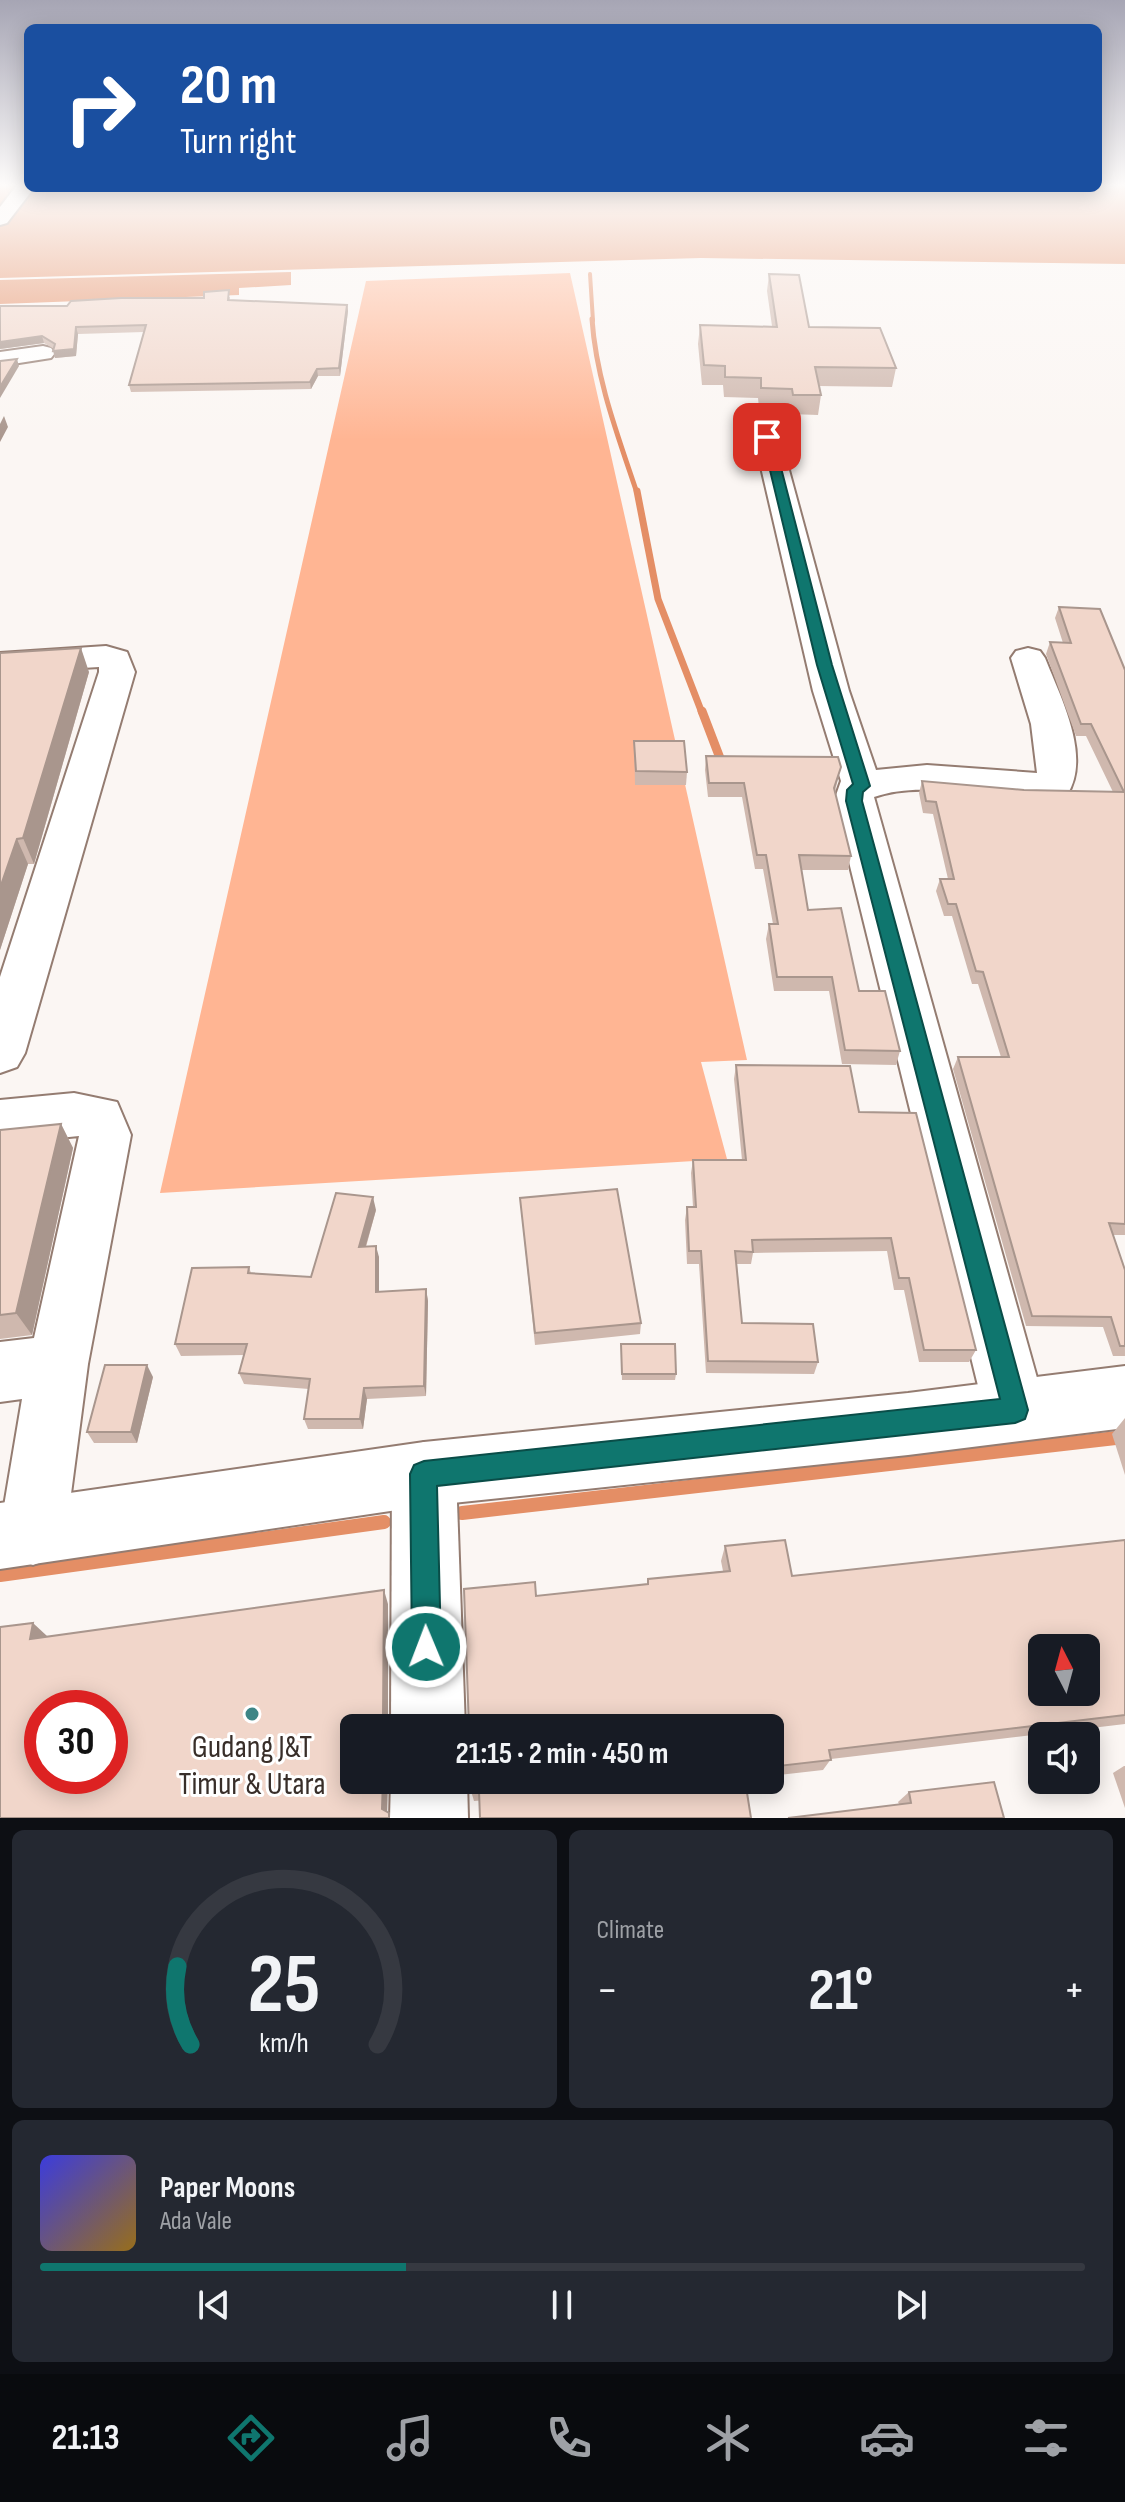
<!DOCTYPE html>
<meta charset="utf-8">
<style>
body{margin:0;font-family:"Sofia Sans Condensed",sans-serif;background:#242831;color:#f1f3f6;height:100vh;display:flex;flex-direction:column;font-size:30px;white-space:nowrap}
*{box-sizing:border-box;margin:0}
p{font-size:26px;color:#9ea1a6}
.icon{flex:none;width:44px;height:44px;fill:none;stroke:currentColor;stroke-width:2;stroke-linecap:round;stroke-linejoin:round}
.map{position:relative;height:1818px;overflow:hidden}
.sheet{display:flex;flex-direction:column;gap:12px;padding:12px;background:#0d0f14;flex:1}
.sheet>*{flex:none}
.hud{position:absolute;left:24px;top:24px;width:1078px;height:168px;border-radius:12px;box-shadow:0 4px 20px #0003;background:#1a4fa0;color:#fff;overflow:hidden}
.needle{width:52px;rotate:354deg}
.buttons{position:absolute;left:1028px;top:1634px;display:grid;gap:16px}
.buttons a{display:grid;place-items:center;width:72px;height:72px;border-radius:12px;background:#171b24;box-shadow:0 4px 20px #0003;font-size:40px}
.speed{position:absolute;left:24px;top:1690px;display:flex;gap:16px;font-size:40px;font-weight:700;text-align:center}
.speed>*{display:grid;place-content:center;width:104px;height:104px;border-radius:50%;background:#171b24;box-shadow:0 4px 20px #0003;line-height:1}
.speed .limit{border:12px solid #d22;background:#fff;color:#111}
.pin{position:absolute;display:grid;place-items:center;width:68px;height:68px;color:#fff;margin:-34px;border-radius:16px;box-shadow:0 4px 12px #0006}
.me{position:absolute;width:88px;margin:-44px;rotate:359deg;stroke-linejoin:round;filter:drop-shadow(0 0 6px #0008)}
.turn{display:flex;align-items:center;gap:28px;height:168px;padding:0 24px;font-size:36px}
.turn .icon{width:104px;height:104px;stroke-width:2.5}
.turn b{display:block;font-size:56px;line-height:68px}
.big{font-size:60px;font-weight:700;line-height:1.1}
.sheet .card{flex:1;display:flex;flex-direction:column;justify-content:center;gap:12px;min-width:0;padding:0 28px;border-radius:12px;background:#242831}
.sheet .dial{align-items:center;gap:0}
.dial svg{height:208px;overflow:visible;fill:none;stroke:#363941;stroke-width:7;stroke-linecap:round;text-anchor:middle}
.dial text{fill:#f1f3f6;stroke:none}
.song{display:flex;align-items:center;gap:24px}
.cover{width:96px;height:96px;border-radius:12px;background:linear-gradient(135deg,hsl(240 70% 55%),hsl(40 70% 35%))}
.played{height:8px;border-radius:4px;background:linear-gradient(90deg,#0f766e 35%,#363941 35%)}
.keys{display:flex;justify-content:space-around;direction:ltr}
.heat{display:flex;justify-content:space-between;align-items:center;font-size:44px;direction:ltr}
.sheet .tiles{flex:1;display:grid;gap:12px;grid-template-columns:1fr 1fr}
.card:last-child{grid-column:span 2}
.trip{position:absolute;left:340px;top:1714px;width:444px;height:80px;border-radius:12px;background:#171b24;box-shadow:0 4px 20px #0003;font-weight:700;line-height:80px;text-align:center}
.menu{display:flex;height:128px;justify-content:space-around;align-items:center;background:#090b0e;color:#9ea1a6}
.menu .icon{width:56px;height:56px}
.menu .current{color:#0f766e}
.menu b{font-size:36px;color:#f1f3f6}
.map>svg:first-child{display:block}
.green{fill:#ffb593}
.water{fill:#e48e65}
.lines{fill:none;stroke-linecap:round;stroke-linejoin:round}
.stream-far4{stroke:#e48e65;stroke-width:4}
.stream-far3{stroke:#e48e65;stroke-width:5}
.stream-far2{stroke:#e48e65;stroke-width:7}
.stream-far1{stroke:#e48e65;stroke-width:9}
.stream{stroke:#e48e65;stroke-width:14}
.minor-casing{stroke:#947c71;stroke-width:4}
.major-casing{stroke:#947c71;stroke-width:4}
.highway-casing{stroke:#947c71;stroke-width:4}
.minor{fill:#fff;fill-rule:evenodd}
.major{fill:#fff;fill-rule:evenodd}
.highway{fill:#fff;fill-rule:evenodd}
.wall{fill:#cfb8ae}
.shaded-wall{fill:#a9968d}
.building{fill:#f1d6ca;stroke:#a9968d;stroke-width:2;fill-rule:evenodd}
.route{fill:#0f766e;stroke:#0a4d48;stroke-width:2}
.poi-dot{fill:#3d8586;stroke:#fff;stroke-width:3}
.labels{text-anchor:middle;stroke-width:6;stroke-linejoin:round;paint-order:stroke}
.near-poi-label{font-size:32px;fill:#382e29;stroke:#fff}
</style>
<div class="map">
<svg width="1125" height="1818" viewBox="0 0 1125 1818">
<rect width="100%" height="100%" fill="#fbf6f3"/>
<path class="green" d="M 570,273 L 747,1060 L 701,1062 L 727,1159 L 160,1193 L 366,281 Z"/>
<g class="water">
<path d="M 0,185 L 1125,185 L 1125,264 L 701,258 L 0,278 Z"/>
<path d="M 291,272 L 291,285 L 239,288 L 239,295 L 0,304 L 0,280 Z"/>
</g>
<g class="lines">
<path class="stream-far4" d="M 590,274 L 593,321"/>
<path class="stream-far3" d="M 592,319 C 596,379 618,436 637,493"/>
<path class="stream-far2" d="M 637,491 L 658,599 L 702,713"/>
<path class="stream-far1" d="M 702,711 L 723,766"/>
<g class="stream">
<path d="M 462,1513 L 1125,1437"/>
<path d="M 0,1575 L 384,1522"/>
</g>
<g class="minor-casing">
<g id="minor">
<path d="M 43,346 L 51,348 L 55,353 L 51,358 L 0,366 L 0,352 Z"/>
<path d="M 767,429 L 776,431 L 780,437 L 849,691 L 876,770 L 927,765 L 1037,773 L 1031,724 L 1011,658 L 1016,651 L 1028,648 L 1040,651 L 1045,658 C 1060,696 1092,756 1067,795 C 1005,811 937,775 874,797 L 1046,1410 L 1037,1432 L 1015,1441 L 993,1432 L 984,1410 L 834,801 L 841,781 L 813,691 L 754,437 L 758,431 Z"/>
<path d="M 106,646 L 127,652 L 135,672 L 25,1053 L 17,1067 L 0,1073 L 0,977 L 99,672 L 99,667 L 0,673 L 0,653 Z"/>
<path d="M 74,1093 L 117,1102 L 131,1135 L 88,1364 L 66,1532 L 57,1556 L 33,1565 L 9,1556 L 0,1530 L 22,1399 L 0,1402 L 0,1342 L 34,1338 L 79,1136 L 0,1144 L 0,1100 Z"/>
<path d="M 424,1442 L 447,1451 L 456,1474 L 465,1728 L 391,1728 L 392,1474 L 401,1451 Z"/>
<path d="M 391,1780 L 467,1780 L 468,1818 L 390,1818 Z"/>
</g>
</g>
<g class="major-casing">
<path id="major" d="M 1125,1366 L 1125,1428 L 908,1455 L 424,1506 L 0,1569 L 0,1503 L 424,1442 L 908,1393 Z"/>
</g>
<g class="highway-casing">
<path id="highway" d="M 17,185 L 34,188 L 7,223 L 0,225 L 0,207 Z"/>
</g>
<use href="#minor" class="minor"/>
<use href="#major" class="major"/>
<use href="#highway" class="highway"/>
</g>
<g class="wall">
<path d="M 769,274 L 809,327 L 896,368 L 892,387 L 819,386 L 821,395 L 818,415 L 790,414 L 789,409 L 759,408 L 758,398 L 724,397 L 723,385 L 702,385 L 698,344 L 700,325 L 772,326 L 767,291 Z"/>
<path d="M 230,297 L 230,300 L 347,305 L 348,311 L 340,376 L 318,376 L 311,389 L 131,392 L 129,385 L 144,332 L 78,334 L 76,356 L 55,358 L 54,349 L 44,343 L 0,349 L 67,306 Z"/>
<path d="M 1059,607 L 1125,670 L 1125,1235 L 1113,1235 L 1125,1270 L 1125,1356 L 1113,1356 L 1103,1327 L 1026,1326 L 953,1069 L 958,1057 L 1001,1057 L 978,984 L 972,984 L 952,916 L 944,916 L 936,891 L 940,879 L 948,879 L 933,814 L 923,813 L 919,793 L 922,781 L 1024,790 L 1113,792 L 1086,736 L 1076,736 L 1046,654 L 1050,642 L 1063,643 L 1055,618 Z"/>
<path d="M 0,653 L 89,672 L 34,864 L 28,864 L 0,950 Z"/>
<path d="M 634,741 L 687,772 L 686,785 L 635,785 Z"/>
<path d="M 706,756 L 841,767 L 835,791 L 851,856 L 848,870 L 801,870 L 808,910 L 859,991 L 900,1051 L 896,1065 L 842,1064 L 829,991 L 774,991 L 766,939 L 769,924 L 773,924 L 763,869 L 755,869 L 742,797 L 708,797 L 705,770 Z"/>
<path d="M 736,1065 L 859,1112 L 976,1350 L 969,1362 L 919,1362 L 904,1290 L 894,1290 L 887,1251 L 753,1253 L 751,1264 L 737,1264 L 742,1323 L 818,1362 L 814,1374 L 706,1373 L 699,1264 L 687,1264 L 685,1220 L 687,1207 L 693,1207 L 691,1173 L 693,1160 L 742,1160 L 734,1079 Z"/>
<path d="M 61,1124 L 73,1148 L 32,1335 L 0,1339 L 0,1130 Z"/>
<path d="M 520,1198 L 641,1323 L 640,1334 L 535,1345 Z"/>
<path d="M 376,1210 L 366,1247 L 379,1257 L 379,1292 L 426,1289 L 428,1301 L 426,1396 L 367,1399 L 363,1429 L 308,1429 L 304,1419 L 309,1389 L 244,1384 L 239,1373 L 244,1355 L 181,1356 L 175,1344 L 249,1267 L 251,1273 L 311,1277 Z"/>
<path d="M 621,1349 L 676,1374 L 675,1380 L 622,1380 Z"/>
<path d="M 153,1377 L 137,1443 L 94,1443 L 87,1432 Z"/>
<path d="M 1125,1418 L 1125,1475 L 1112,1434 Z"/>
<path d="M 1125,1540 L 1125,1724 L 831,1759 L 823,1770 L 770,1776 L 770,1728 L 536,1596 L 647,1584 L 648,1579 L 723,1571 L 721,1561 L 725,1546 L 792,1576 Z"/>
<path d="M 1124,1766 L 1125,1766 L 1125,1808 L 1113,1773 Z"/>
<path d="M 745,1780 L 474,1801 L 471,1791 Z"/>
<path d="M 909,1792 L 1004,1818 L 899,1804 L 898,1802 Z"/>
</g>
<g class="shaded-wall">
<path d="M 347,305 L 348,311 L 340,376 L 339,368 Z"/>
<path d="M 76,327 L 78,334 L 76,356 L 55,358 L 53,351 Z"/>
<path d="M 42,336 L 44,343 L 0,349 L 0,342 Z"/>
<path d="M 17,359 L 19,366 L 0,398 L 0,387 Z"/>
<path d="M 317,369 L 318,376 L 311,389 L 310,382 Z"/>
<path d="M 4,416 L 8,427 L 0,442 L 0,424 Z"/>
<path d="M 81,648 L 89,672 L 34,864 L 23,838 Z"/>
<path d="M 17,839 L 28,864 L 0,950 L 0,888 Z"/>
<path d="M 61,1124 L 73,1148 L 32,1335 L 16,1313 Z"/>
<path d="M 373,1197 L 376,1210 L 362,1259 L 359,1247 Z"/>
<path d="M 376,1246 L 379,1257 L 379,1304 L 376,1292 Z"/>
<path d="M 426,1289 L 428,1301 L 426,1396 L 424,1386 Z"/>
<path d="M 147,1365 L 153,1377 L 137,1443 L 131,1432 Z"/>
<path d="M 364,1388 L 367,1399 L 363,1429 L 360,1419 Z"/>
<path d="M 384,1590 L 388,1604 L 388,1728 L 383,1717 Z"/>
<path d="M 33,1623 L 47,1636 L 44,1651 L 30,1639 Z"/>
<path d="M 383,1780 L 388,1780 L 387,1818 L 382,1809 Z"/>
</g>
<g class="building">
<path d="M 769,274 L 799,275 L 809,327 L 880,328 L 896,368 L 815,367 L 821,395 L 793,395 L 792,389 L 761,388 L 761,378 L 725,377 L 725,366 L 704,365 L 700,325 L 777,327 Z"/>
<path d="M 229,290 L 228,300 L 347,305 L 339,368 L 317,369 L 310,382 L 129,385 L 146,325 L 76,327 L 74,349 L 53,351 L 55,344 L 42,336 L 0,342 L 0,306 L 67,306 L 71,301 L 121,298 L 204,298 L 204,292 Z"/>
<path d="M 17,359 L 0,387 L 0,361 Z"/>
<path d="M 1059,607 L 1100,609 L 1125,670 L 1125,1224 L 1109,1223 L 1125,1270 L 1125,1346 L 1120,1346 L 1111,1317 L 1032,1316 L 958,1057 L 1009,1057 L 983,972 L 976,971 L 956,904 L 948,904 L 940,879 L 954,879 L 936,802 L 926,801 L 922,781 L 1024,790 L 1124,792 L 1091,724 L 1081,724 L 1050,642 L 1071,643 Z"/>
<path d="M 81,648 L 23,838 L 17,839 L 0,888 L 0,653 Z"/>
<path d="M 634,741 L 684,741 L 687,772 L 636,771 Z"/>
<path d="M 706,756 L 838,757 L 841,767 L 834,788 L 851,856 L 799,855 L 808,910 L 841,908 L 859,991 L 885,991 L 900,1051 L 845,1050 L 832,977 L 777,977 L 769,924 L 778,924 L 766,855 L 757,855 L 744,783 L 709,783 Z"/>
<path d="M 736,1065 L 850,1066 L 859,1112 L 916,1113 L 976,1350 L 924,1350 L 909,1278 L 899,1278 L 891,1238 L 752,1240 L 753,1252 L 735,1251 L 742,1323 L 813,1324 L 818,1362 L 708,1361 L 701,1251 L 689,1251 L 687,1207 L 696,1207 L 693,1160 L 746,1160 Z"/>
<path d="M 61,1124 L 16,1313 L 0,1315 L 0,1130 Z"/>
<path d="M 617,1189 L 641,1323 L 535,1333 L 520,1198 Z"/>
<path d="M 336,1193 L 373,1197 L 359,1247 L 376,1246 L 376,1292 L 426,1289 L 424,1386 L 364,1388 L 360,1419 L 304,1419 L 310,1379 L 239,1373 L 247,1344 L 175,1344 L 192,1268 L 249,1267 L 248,1273 L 311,1277 Z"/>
<path d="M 621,1344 L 675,1344 L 676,1374 L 622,1374 Z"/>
<path d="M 105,1365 L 147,1365 L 131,1432 L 87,1432 Z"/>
<path d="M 785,1540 L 792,1576 L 1125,1540 L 1125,1715 L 829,1750 L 831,1760 L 770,1767 L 770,1728 L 469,1728 L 464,1589 L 535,1582 L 536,1596 L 648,1584 L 648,1579 L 730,1571 L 725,1546 ZM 1042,1648 L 1086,1648 L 1086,1692 L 1042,1692 Z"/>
<path d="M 384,1590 L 383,1717 L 390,1720 L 390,1728 L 354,1728 L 354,1780 L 383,1780 L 382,1809 L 389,1813 L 389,1818 L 0,1818 L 0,1627 L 33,1623 L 30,1639 ZM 42,1708 L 110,1708 L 110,1776 L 42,1776 Z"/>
<path d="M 471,1780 L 745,1780 L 751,1818 L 480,1818 L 479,1791 L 471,1791 Z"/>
<path d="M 994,1782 L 1004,1818 L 788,1818 L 911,1803 L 909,1792 Z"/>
</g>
<linearGradient id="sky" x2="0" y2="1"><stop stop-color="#a6a5b4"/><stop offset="0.42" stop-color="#fdfbfa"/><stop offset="1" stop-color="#fdfbfa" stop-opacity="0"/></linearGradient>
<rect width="1125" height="440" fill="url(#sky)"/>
<path class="route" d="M 767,434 L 773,437 L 832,665 L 870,786 L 863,792 L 862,801 L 1028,1410 L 1025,1419 L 1015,1423 L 437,1486 L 441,1647 L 437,1658 L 426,1662 L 416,1658 L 412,1647 L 410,1474 L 414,1465 L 424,1461 L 1000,1399 L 846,801 L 847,790 L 853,784 L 817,665 L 762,437 Z"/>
<circle class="poi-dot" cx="252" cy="1714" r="8"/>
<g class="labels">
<g class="near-poi-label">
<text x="252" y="1757">Gudang J&amp;T<tspan x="252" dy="37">Timur &amp; Utara</tspan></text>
</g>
</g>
</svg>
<div class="buttons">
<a><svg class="needle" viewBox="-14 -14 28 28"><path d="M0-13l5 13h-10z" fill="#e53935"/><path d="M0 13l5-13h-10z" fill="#9ea1a6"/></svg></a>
<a><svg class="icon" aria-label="sound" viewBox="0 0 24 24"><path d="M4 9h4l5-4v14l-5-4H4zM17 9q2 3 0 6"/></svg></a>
</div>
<div class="speed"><div class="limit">30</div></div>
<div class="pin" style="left:767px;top:437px;background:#d93025"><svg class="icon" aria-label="arrive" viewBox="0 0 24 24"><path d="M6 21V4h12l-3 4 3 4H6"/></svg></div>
<svg class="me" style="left:426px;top:1647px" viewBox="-20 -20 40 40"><circle r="17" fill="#0f766e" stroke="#fff" stroke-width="3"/><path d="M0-11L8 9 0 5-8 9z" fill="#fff"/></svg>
<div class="trip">21:15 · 2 min · 450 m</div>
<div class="hud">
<div class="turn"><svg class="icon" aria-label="right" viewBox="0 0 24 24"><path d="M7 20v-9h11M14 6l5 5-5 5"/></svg><div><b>20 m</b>Turn right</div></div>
</div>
</div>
<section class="sheet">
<div class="tiles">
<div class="card dial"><svg viewBox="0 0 100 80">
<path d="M14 69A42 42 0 1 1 86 69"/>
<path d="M14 69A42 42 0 0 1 9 39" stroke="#0f766e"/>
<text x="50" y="56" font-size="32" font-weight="700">25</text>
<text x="50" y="72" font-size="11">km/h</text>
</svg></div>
<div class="card"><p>Climate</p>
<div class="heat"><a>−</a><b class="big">21°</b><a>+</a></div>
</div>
<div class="card">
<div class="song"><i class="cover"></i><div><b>Paper Moons</b><p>Ada Vale</p></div></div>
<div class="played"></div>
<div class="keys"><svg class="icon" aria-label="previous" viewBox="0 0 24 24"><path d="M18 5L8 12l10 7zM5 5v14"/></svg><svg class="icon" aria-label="pause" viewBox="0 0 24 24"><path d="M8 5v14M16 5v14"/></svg><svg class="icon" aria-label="next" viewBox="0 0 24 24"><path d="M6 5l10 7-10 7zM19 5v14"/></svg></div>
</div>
</div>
</section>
<nav class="menu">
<b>21:13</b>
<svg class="icon current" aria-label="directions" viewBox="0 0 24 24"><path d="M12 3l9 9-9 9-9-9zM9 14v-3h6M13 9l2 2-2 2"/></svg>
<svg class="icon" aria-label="music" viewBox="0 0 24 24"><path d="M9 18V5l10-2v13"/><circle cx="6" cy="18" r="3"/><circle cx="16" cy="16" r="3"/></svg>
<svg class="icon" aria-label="phone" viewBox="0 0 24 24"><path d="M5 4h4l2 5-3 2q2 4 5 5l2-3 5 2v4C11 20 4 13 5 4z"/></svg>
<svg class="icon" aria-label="climate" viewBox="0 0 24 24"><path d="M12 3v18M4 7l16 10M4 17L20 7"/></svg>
<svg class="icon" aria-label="car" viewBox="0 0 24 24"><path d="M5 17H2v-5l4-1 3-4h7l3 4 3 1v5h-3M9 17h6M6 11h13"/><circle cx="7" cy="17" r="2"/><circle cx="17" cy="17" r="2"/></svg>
<svg class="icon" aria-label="filters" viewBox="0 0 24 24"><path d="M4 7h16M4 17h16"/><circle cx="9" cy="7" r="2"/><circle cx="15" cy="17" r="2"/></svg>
</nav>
